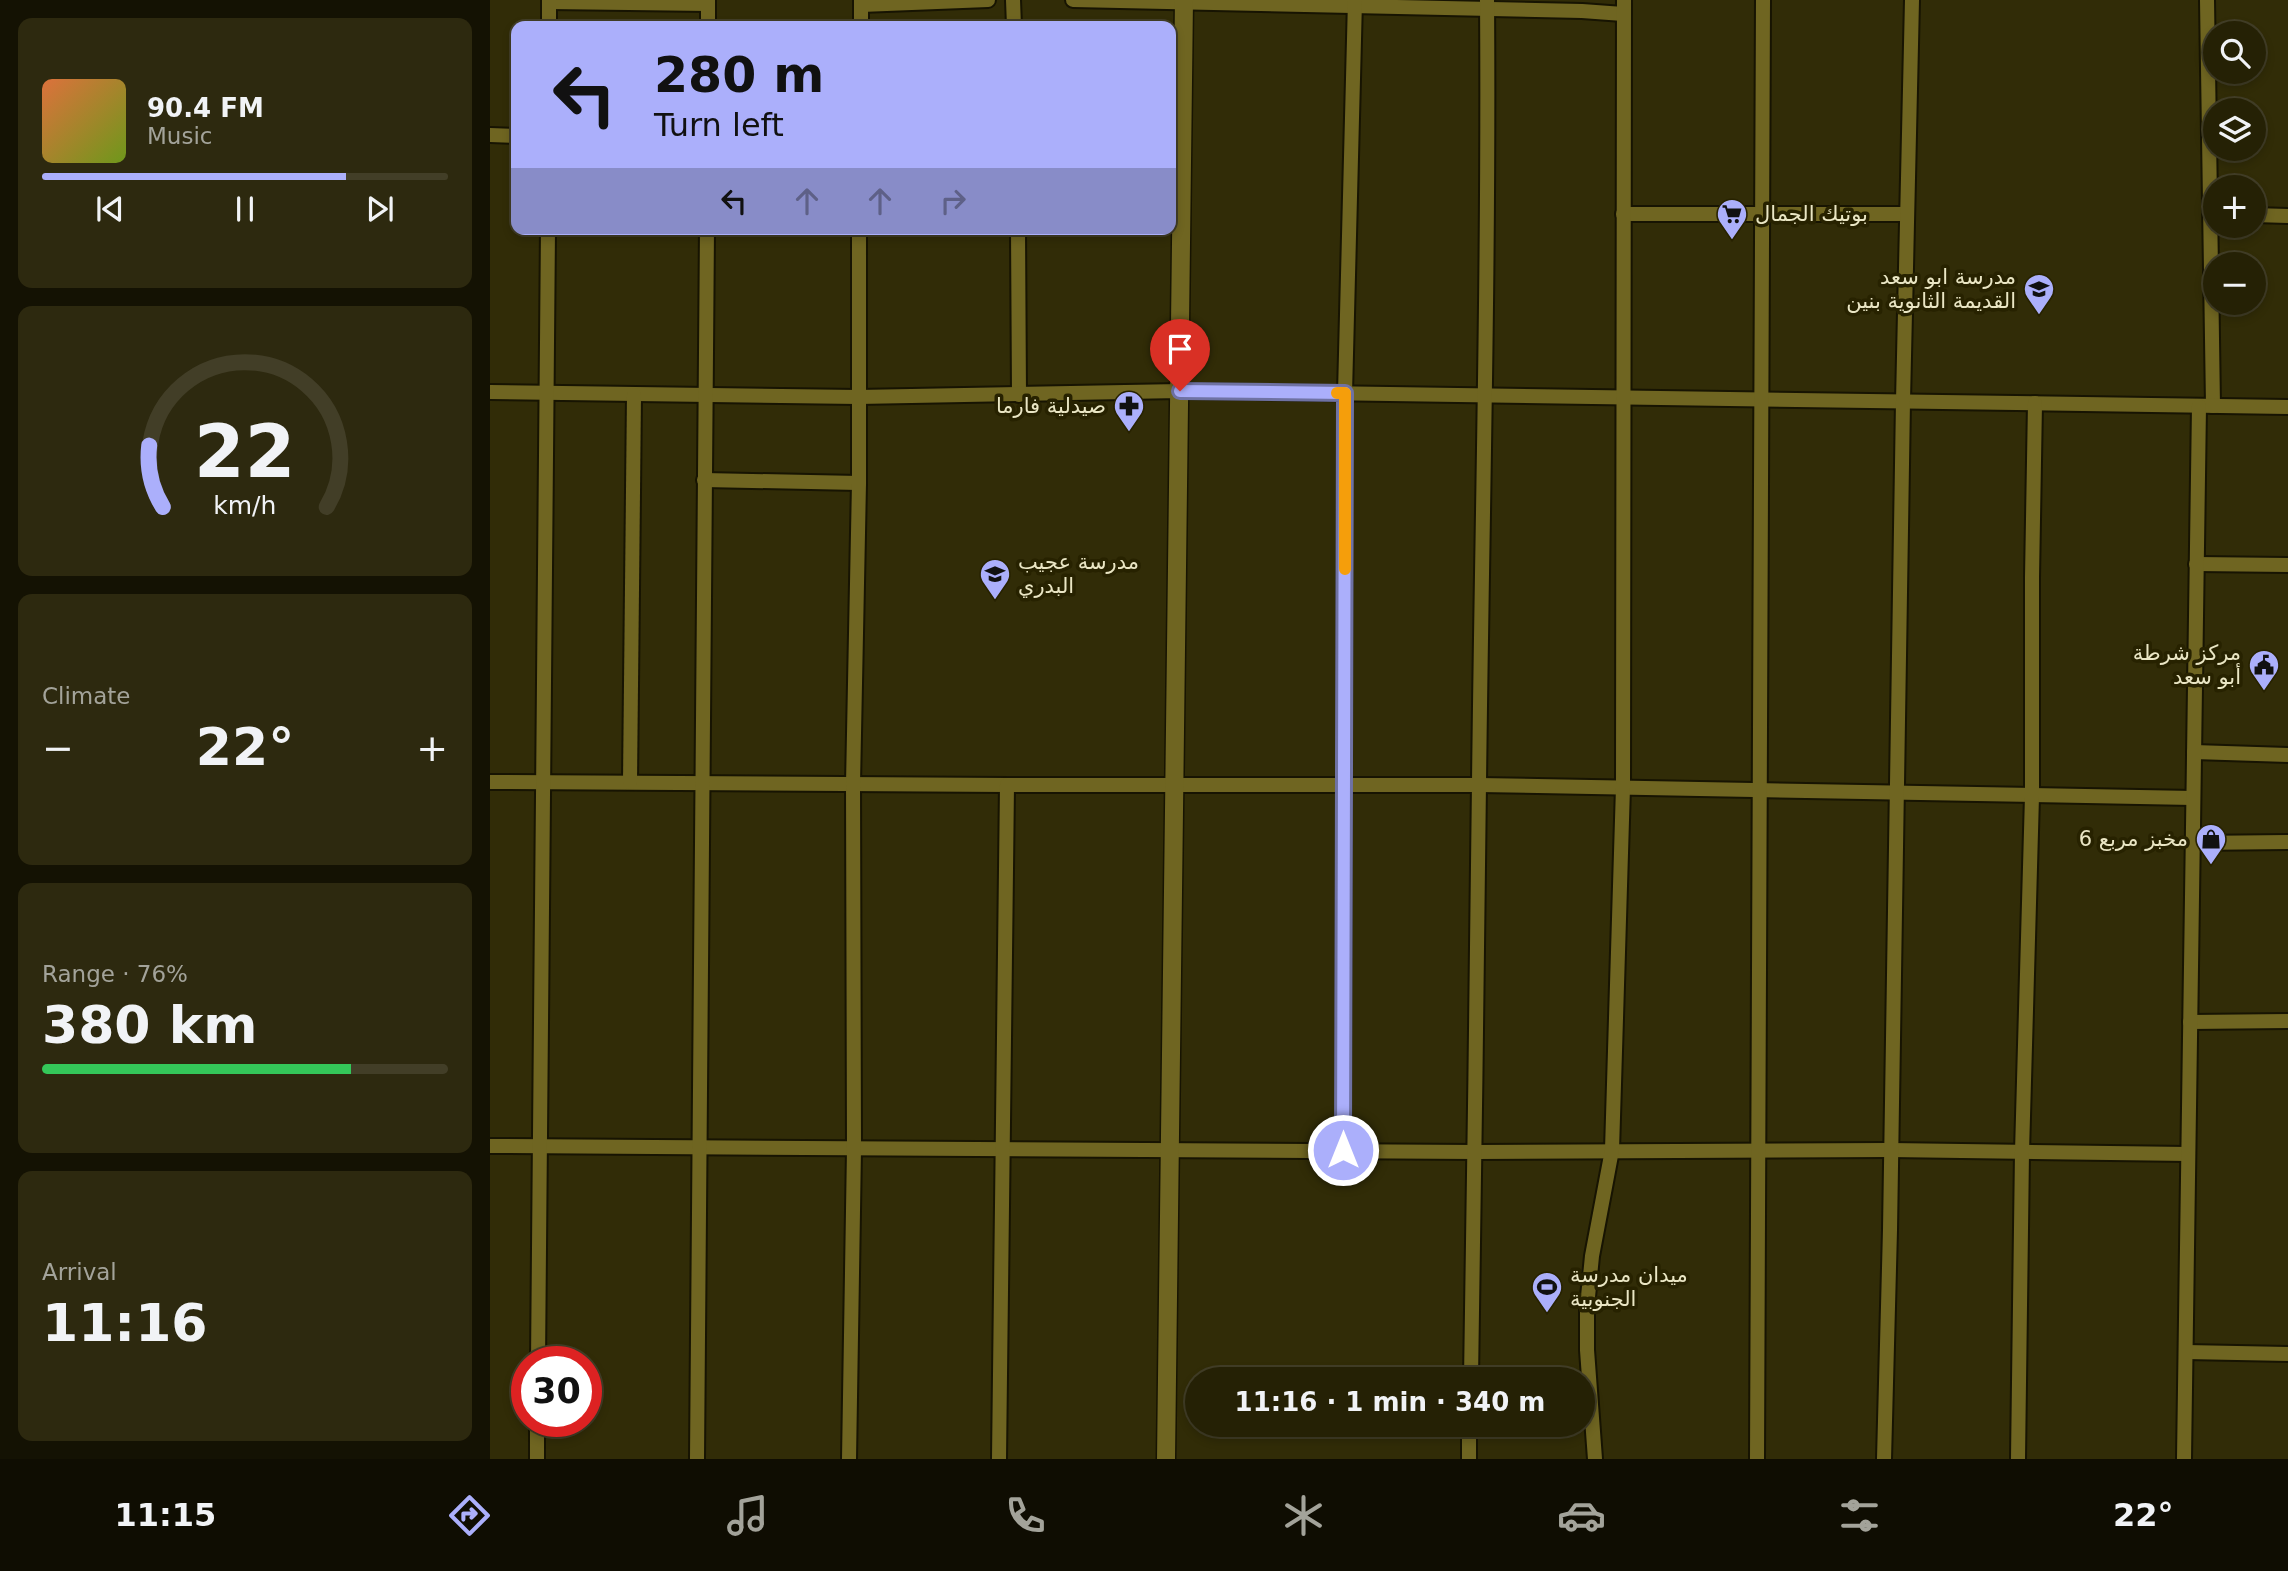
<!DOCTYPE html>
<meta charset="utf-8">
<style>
body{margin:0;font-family:"DejaVu Sans","Noto Naskh Arabic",sans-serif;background:#2d290f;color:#f1f3f6;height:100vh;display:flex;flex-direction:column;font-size:26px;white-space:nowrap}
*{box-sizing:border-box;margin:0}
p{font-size:23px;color:#a3a39a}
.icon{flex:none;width:38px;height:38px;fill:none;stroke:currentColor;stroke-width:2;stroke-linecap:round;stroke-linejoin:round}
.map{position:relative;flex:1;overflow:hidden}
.drawer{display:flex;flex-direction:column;gap:18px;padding:18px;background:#141203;width:490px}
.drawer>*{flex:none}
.top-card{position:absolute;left:21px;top:21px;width:665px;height:214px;border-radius:14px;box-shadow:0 4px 10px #0003,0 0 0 2px #423e27;background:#abaffb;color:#111;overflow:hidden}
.buttons{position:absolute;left:1713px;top:21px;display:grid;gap:14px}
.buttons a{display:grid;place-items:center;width:63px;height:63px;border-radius:50%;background:#252105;box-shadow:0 4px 10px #0003,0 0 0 2px #423e27;font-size:35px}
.speed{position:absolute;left:21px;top:1346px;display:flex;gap:14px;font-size:35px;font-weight:700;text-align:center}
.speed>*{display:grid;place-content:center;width:91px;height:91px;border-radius:50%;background:#252105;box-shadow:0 4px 10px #0003,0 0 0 2px #423e27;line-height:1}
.speed .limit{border:10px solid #d22;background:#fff;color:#111}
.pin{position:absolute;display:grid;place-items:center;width:60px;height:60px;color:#fff;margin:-72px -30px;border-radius:50% 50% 50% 0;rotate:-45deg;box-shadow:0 0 7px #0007}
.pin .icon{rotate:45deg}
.me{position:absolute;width:77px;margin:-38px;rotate:0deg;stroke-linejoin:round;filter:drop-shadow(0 0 5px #0008)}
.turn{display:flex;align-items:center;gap:24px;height:147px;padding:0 28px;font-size:32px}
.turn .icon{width:91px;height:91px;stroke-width:2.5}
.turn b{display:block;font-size:49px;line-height:60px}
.lanes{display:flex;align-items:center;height:66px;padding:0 28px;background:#0003;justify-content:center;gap:35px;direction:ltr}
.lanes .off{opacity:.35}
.big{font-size:52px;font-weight:700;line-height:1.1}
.drawer .card{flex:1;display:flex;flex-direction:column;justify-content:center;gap:10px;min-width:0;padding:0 24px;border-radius:14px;background:#2d290f}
.drawer .dial{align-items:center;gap:0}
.dial svg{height:182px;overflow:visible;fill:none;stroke:#423e27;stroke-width:7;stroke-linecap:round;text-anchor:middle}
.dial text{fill:#f1f3f6;stroke:none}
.song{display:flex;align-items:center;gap:21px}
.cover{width:84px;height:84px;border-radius:10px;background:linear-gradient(135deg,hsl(20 70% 55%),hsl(80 70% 35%))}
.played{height:7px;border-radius:4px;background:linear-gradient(90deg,#abaffb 75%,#423e27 75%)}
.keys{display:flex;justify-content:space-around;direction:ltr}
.heat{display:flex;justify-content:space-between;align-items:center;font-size:38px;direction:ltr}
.charge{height:10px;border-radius:5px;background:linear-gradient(90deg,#34c759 76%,#423e27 0)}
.trip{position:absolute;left:695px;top:1367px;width:410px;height:70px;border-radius:35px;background:#252105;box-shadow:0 4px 10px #0003,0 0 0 2px #423e27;font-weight:700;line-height:70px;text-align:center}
.dock{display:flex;height:112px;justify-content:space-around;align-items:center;background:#0f0d02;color:#a3a39a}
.dock .icon{width:49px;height:49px}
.dock .active{color:#abaffb}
.dock b{font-size:32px;color:#f1f3f6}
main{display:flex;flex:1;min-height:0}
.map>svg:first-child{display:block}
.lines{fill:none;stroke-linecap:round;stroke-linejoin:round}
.minor-casing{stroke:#171402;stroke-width:18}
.tertiary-casing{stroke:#171402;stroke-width:21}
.minor{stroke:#6f6521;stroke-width:14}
.tertiary{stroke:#6f6521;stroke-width:18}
.route-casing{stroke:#6f72a3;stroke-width:18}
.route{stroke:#abaffb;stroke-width:12}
.slow{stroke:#f59e0b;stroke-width:12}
.labels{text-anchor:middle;stroke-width:7;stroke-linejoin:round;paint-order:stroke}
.poi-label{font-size:21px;fill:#eae6c4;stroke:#272200;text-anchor:end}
</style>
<main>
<section class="drawer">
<div class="card">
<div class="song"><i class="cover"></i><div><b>90.4 FM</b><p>Music</p></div></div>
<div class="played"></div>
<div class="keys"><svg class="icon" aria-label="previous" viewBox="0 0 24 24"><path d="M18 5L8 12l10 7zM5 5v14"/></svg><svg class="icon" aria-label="pause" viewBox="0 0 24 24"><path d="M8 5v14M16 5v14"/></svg><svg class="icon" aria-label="next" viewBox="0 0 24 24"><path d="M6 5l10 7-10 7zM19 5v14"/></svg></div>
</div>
<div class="card dial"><svg viewBox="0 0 100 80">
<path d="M14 69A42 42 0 1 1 86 69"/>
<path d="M14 69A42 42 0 0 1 8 42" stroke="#abaffb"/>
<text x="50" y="56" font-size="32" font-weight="700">22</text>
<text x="50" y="72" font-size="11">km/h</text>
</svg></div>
<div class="card"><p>Climate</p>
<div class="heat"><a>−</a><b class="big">22°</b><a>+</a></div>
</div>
<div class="card"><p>Range · 76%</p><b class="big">380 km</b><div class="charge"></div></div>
<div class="card"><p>Arrival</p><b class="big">11:16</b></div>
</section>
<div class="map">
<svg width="1798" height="1459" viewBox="0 0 1798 1459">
<rect width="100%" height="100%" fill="#312c07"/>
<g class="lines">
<g class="minor-casing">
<g id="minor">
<path d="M 523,0 L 524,26"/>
<path d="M 583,0 L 1092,11 L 1133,14"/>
<path d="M 1717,0 L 1723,406"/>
<path d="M 59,2 L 218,4"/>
<path d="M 371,5 L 498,0"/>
<path d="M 59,26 L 59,0"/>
<path d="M 218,26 L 218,0"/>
<path d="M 371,26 L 371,0"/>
<path d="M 0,135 L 26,136"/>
<path d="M 1133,214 L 1417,214"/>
<path d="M 1764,215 L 1798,216"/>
<path d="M 528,229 L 529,395"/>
<path d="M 0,392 L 368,397 L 690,391 L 1798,407"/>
<path d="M 214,480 L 369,483"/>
<path d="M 1706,564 L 1798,565"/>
<path d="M 1704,752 L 1798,755"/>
<path d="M 0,782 L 517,785"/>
<path d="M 140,782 L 144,395"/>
<path d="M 1703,843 L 1798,842"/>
<path d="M 1700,1022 L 1798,1021"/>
<path d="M 0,1146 L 986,1152 L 1400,1150 L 1698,1154"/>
<path d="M 853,1150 L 855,393 L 865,0"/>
<path d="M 1696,1352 L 1798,1354"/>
<path d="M 48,1362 L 58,229"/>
<path d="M 981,1379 C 985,1180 986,982 989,783 C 992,522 999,261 997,0"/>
<path d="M 47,1459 L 47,1421"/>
<path d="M 207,1459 L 217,229"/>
<path d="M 359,1459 L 364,1149 L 363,784 L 369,483 L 369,229"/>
<path d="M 509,1459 L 517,785 L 989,785 L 1703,798"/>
<path d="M 979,1459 L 979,1424"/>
<path d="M 1105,1459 L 1097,1350 L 1097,1307 L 1102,1256 L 1122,1150 L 1133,787 L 1134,0"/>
<path d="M 1267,1459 L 1273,0"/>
<path d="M 1394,1459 L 1400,1230 L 1413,401 L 1422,0"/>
<path d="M 1528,1459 L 1532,1152 L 1542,796 L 1542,577 L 1545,403"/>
<path d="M 1694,1459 L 1709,406"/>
</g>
</g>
<g class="tertiary-casing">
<path id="tertiary" d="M 676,1459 L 694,0"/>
</g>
<use href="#minor" class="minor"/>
<use href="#tertiary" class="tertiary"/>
</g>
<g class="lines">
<g class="route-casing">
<path id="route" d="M 690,391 L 855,393 L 853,1150"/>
</g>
<use href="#route" class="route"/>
<path class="slow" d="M 847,393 L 855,393 L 855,569"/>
</g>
<defs>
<g id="supermarket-pin" transform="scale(1.575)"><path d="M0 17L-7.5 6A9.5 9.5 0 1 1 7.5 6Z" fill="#abaffb" stroke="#272200"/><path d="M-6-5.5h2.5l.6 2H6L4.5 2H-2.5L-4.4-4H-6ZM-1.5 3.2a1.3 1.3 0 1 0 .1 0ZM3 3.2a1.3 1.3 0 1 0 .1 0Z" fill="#111"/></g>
<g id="school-pin" transform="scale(1.575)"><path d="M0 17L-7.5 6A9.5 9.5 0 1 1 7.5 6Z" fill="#abaffb" stroke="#272200"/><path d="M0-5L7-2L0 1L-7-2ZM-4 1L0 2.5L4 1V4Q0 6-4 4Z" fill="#111"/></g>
<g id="pharmacy-pin" transform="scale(1.575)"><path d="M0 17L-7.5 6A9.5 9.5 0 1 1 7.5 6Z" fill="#abaffb" stroke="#272200"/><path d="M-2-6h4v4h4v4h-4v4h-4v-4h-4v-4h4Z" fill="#111"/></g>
<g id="civic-pin" transform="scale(1.575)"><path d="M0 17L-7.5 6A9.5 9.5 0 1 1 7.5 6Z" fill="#abaffb" stroke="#272200"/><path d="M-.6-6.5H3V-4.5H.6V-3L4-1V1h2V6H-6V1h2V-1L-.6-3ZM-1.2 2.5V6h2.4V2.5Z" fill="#111"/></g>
<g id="shop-pin" transform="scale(1.575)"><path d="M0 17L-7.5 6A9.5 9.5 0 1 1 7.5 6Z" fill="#abaffb" stroke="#272200"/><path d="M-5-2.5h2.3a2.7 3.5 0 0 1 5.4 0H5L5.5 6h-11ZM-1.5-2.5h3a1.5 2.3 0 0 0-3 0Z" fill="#111"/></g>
<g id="stadium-pin" transform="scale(1.575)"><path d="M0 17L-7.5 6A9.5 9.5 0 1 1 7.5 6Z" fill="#abaffb" stroke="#272200"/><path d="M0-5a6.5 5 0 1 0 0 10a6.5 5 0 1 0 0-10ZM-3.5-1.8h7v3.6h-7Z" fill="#111"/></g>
</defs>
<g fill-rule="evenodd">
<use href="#supermarket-pin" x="1242" y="214"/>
<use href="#school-pin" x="1549" y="289"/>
<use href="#pharmacy-pin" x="639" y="406"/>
<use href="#school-pin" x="505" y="574"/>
<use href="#civic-pin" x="1774" y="665"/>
<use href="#shop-pin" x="1721" y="839"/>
<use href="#stadium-pin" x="1057" y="1287"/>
</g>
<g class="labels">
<g class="poi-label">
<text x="1265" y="221" text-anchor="start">بوتيك الجمال</text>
<text x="1526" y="284">مدرسة ابو سعد<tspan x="1526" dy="24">القديمة الثانوية بنين</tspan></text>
<text x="616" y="413">صيدلية فارما</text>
<text x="528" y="569" text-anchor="start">مدرسة عجيب<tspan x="528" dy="24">البدري</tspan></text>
<text x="1751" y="660">مركز شرطة<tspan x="1751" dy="24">أبو سعد</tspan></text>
<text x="1698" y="846">مخبز مربع 6</text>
<text x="1080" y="1282" text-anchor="start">ميدان مدرسة<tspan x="1080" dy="24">الجنوبية</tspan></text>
</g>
</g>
</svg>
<div class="buttons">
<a><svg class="icon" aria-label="search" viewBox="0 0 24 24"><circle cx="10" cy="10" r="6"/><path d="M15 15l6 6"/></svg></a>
<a><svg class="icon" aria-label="layers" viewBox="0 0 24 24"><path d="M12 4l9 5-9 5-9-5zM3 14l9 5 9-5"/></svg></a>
<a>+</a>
<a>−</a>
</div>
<div class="speed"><div class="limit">30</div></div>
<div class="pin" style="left:690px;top:391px;background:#d93025"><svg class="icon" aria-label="arrive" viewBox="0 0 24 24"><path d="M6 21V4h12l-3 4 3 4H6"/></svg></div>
<svg class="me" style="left:853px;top:1150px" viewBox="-20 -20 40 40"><circle r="17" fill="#abaffb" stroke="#fff" stroke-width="3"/><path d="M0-11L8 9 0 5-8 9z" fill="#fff"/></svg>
<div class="trip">11:16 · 1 min · 340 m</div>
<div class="top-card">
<div class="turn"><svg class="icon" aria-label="left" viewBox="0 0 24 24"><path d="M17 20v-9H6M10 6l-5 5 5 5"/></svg><div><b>280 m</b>Turn left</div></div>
<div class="lanes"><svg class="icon" aria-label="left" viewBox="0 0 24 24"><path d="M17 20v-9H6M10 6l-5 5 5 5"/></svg><svg class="icon off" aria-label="ahead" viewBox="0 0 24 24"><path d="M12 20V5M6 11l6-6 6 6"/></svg><svg class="icon off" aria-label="ahead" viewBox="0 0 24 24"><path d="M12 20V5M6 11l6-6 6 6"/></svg><svg class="icon off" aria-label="right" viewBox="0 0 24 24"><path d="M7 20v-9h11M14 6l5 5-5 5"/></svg></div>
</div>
</div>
</main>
<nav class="dock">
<b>11:15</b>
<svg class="icon active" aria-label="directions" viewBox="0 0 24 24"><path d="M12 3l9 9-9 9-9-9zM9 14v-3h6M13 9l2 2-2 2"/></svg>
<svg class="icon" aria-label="music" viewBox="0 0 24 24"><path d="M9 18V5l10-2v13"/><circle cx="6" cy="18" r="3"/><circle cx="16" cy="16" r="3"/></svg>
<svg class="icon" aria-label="phone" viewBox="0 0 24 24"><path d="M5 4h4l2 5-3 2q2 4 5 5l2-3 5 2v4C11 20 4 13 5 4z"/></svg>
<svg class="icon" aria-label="climate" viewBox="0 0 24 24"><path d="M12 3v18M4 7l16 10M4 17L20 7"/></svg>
<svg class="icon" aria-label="car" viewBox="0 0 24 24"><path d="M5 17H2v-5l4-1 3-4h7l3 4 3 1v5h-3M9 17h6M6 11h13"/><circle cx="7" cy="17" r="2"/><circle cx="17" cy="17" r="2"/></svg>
<svg class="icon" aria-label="filters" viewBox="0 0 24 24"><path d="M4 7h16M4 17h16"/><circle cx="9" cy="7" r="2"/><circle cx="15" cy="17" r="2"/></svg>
<b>22°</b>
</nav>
